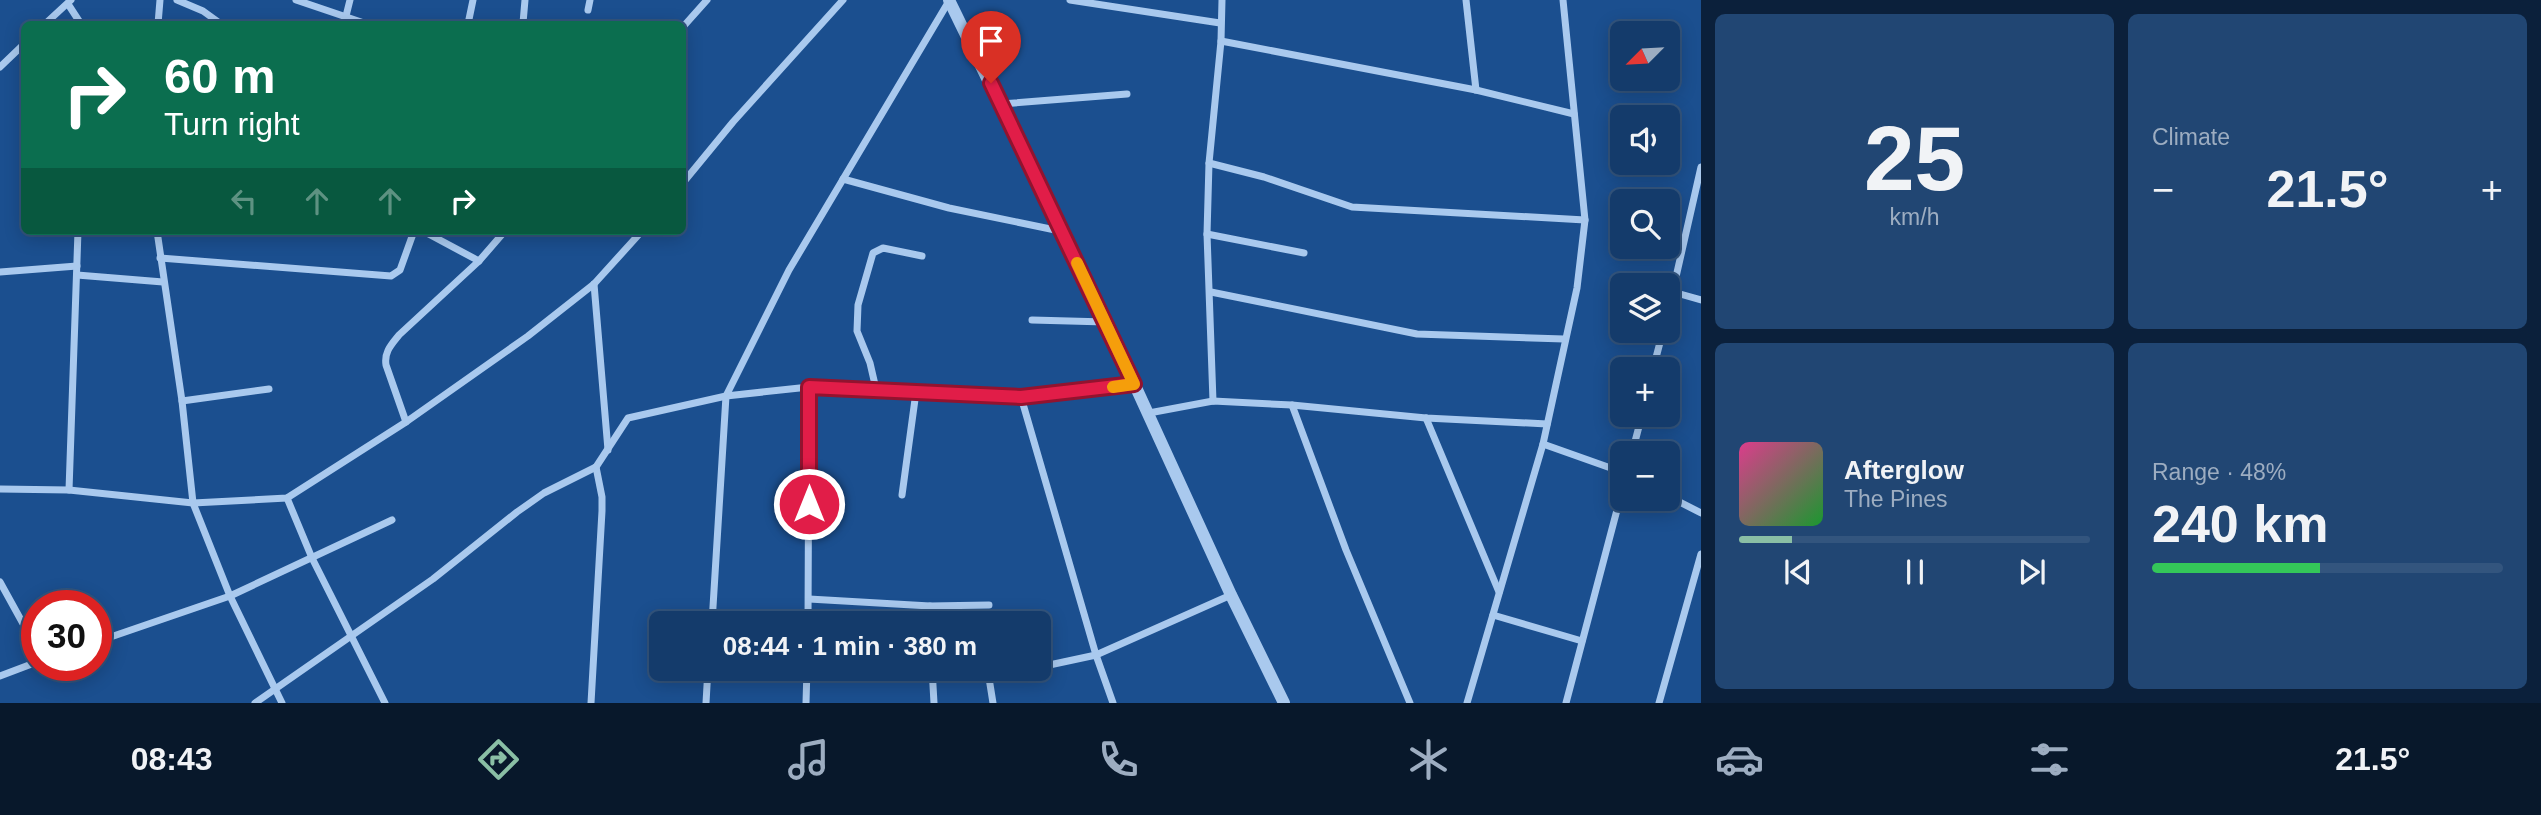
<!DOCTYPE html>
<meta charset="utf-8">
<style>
body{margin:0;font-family:Arial,sans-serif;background:#214673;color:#f1f3f6;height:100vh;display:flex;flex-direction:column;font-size:26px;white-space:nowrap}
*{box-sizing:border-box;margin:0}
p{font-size:23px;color:#9dadc1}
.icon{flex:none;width:38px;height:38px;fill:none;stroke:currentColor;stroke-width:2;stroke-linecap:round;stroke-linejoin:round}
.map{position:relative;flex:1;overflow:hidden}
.sheet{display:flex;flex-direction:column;gap:14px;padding:14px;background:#0b203b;width:840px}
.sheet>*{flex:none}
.banner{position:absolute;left:21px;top:21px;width:665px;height:214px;border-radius:10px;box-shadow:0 4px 18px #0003,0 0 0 2px #33557e;background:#0b6e4f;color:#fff;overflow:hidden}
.needle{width:46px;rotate:246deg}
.tools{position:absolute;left:1610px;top:21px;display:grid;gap:14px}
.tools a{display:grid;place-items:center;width:70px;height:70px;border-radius:10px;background:#143b6b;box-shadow:0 4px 18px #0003,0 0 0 2px #33557e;font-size:35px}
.speed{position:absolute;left:21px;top:590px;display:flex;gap:14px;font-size:35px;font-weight:700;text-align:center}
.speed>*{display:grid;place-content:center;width:91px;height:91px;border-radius:50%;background:#143b6b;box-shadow:0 4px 18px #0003,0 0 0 2px #33557e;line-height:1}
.speed .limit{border:10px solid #d22;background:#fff;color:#111}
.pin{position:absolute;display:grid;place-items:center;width:60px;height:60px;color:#fff;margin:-72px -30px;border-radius:50% 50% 50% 0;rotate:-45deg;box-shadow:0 0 7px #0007}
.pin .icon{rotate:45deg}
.me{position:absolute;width:77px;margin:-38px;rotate:0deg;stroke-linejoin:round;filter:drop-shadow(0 0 5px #0008)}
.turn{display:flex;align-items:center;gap:24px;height:147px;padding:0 28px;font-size:32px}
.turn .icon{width:91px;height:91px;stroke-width:2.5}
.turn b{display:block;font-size:49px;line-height:60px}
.lanes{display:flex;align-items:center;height:66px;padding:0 28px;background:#0003;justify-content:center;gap:35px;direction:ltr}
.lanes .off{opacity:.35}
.big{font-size:52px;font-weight:700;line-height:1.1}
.sheet .tile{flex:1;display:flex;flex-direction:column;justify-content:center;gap:10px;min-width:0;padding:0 24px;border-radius:10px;background:#214673}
.sheet .dial{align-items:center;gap:0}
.dial b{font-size:91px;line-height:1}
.song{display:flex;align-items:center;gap:21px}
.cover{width:84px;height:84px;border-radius:10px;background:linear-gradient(135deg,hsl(330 70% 55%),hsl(130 70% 35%))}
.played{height:7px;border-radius:4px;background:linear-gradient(90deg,#8abfa5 15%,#33557e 15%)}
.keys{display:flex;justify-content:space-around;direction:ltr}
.heat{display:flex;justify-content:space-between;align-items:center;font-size:38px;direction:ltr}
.charge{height:10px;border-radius:5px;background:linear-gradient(90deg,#34c759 48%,#33557e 0)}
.sheet .tiles{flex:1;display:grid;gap:14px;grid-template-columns:repeat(2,1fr)}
.trip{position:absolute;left:649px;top:611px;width:402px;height:70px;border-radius:10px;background:#143b6b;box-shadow:0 4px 18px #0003,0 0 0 2px #33557e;font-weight:700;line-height:70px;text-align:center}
.tab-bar{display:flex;height:112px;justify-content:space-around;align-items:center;background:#08182b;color:#9dadc1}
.tab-bar .icon{width:49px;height:49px}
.tab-bar .selected{color:#8abfa5}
.tab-bar b{font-size:32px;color:#f1f3f6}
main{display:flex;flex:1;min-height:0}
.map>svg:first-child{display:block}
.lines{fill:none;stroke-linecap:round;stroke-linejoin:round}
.minor{stroke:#a9c9ee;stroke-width:7}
.tertiary{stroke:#a9c9ee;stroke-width:12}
.route-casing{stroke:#92132f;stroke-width:18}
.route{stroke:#e11d48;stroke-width:12}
.slow{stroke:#f59e0b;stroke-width:12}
</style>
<main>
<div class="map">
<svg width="1701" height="703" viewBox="0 0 1701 703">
<rect width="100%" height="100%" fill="#1b4f8f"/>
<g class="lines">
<g class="minor">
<path d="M 177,0 L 203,11 L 221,24"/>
<path d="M 296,0 L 367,24"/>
<path d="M 1070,0 L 1220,23"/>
<path d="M 1466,0 L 1476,90"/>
<path d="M 68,4 L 81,24"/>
<path d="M 588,10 L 590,0"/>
<path d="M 523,23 L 525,0"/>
<path d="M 45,24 L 71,0"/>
<path d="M 158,24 L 160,0"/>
<path d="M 344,24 L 350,0"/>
<path d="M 468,24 L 473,0"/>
<path d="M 682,28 L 707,0"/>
<path d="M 1221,41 L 1476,90 L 1574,114"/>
<path d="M 0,67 L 24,44"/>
<path d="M 1001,104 L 1127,94"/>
<path d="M 1209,163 L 1264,177 L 1352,207 L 1585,220"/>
<path d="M 843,179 L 949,208 L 1060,231"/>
<path d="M 682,184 L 733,122 L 843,0"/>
<path d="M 157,231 L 182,401 L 193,503 L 230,596 L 282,703"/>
<path d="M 423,231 L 479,261"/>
<path d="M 1207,234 L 1304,253"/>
<path d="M 160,258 L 391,276 L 400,270 L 414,231"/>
<path d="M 0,272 L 77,266"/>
<path d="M 77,275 L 163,282"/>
<path d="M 594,284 L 608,450"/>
<path d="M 1211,292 L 1417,334 L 1564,339"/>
<path d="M 1673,292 L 1701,300"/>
<path d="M 1668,312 L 1701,167"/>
<path d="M 1032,320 L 1106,322"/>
<path d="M 1653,369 L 1663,331"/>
<path d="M 876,389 L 870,363 L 857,331 L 858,305 L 873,253 L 883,248 L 922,256"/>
<path d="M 1021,397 L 1096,655 L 1113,703"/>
<path d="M 182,401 L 269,389"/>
<path d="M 1213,401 L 1207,234 L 1209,163 L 1221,41 L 1222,0"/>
<path d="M 1292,405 L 1346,550 L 1410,703"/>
<path d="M 1149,413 L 1213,401 L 1292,405 L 1426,418 L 1547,424"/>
<path d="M 1426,418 L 1499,592"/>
<path d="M 406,422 L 386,365 C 384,352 391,345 399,335 L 479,261 L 505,231"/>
<path d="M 1543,444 L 1622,472"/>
<path d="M 1632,453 L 1642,415"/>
<path d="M 0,489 L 69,490 L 193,503 L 287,498 L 406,422 L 528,336 L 594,284 L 642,231"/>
<path d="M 69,490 L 78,231"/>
<path d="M 902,495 L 916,392"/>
<path d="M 1668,496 L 1701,513"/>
<path d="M 287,498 L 312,558 L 385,703"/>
<path d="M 0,582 L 37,649"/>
<path d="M 809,599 L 930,606 L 989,605"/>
<path d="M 930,606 L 930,623"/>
<path d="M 1493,615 L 1582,641"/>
<path d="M 712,623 L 726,396 L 789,270 L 949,1"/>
<path d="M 808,623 L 809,387"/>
<path d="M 96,642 L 230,596 L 392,520"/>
<path d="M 1040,667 L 1096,655 L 1231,595"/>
<path d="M 932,668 L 934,703"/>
<path d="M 0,676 L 37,662"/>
<path d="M 255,703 L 433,579 L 517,512 L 544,493 L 596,467 L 628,418 L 726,396 L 809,387 L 1021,397 L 1134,384"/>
<path d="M 591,703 L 602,511 L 602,497 L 596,467"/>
<path d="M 706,703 L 708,668"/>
<path d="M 806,703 L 807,668"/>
<path d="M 993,703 L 989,678 L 1033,668"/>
<path d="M 1467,703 L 1543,444 L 1577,288 L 1585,220 L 1563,0"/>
<path d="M 1566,703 L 1622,491"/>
<path d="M 1659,703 L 1701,554"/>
</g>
<path class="tertiary" d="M 949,0 L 1106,322 L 1231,595 L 1284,703"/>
</g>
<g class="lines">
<g class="route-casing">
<path id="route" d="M 809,504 L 809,387 L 1021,397 L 1134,384 L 991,83"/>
</g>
<use href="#route" class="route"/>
<path class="slow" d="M 1077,263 L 1134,384 L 1113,387"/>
</g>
</svg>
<div class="tools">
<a><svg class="needle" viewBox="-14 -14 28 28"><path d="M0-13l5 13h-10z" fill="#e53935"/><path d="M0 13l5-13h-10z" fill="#9dadc1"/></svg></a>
<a><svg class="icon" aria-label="sound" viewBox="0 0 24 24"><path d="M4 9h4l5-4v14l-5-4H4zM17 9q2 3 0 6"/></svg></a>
<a><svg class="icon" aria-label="search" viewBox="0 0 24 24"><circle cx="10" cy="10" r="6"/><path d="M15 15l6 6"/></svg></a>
<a><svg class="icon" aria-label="layers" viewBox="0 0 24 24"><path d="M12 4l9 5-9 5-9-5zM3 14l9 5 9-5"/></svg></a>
<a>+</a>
<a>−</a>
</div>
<div class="speed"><div class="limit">30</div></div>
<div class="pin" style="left:991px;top:83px;background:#d93025"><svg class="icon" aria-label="arrive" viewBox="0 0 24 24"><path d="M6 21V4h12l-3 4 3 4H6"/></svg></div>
<svg class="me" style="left:809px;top:504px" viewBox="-20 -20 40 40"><circle r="17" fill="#e11d48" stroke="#fff" stroke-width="3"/><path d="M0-11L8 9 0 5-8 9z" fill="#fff"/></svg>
<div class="trip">08:44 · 1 min · 380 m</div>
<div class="banner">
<div class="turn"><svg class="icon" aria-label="right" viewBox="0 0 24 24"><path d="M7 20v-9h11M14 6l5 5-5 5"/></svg><div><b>60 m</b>Turn right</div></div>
<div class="lanes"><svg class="icon off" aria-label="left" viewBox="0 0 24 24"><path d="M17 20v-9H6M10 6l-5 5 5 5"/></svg><svg class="icon off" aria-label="ahead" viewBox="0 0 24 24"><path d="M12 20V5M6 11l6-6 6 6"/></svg><svg class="icon off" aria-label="ahead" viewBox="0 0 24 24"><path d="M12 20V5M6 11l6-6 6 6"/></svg><svg class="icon" aria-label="right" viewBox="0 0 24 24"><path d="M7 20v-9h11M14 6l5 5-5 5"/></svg></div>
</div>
</div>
<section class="sheet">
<div class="tiles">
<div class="tile dial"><b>25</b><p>km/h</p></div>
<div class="tile"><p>Climate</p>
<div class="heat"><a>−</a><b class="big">21.5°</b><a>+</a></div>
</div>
<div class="tile">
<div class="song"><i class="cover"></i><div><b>Afterglow</b><p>The Pines</p></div></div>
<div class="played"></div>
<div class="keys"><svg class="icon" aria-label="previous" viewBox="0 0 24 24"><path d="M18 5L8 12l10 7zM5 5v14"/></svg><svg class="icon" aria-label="pause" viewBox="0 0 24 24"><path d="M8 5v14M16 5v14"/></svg><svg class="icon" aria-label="next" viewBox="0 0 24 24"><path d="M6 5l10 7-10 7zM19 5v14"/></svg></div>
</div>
<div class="tile"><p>Range · 48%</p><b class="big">240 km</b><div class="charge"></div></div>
</div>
</section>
</main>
<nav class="tab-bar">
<b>08:43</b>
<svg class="icon selected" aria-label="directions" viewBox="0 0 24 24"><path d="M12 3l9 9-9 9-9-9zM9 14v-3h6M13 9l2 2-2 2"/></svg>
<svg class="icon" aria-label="music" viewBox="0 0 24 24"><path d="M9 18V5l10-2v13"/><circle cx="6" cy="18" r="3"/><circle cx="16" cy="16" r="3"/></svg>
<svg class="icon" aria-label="phone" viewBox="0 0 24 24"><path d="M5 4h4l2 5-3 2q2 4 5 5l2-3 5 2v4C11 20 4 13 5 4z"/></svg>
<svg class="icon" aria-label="climate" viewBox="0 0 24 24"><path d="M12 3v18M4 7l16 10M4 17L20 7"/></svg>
<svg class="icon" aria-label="car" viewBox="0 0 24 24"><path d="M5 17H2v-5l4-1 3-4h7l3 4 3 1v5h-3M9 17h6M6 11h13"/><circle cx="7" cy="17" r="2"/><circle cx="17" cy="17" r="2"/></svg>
<svg class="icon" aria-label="filters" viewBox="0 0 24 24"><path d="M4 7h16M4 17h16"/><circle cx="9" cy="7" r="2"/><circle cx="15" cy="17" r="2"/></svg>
<b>21.5°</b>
</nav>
